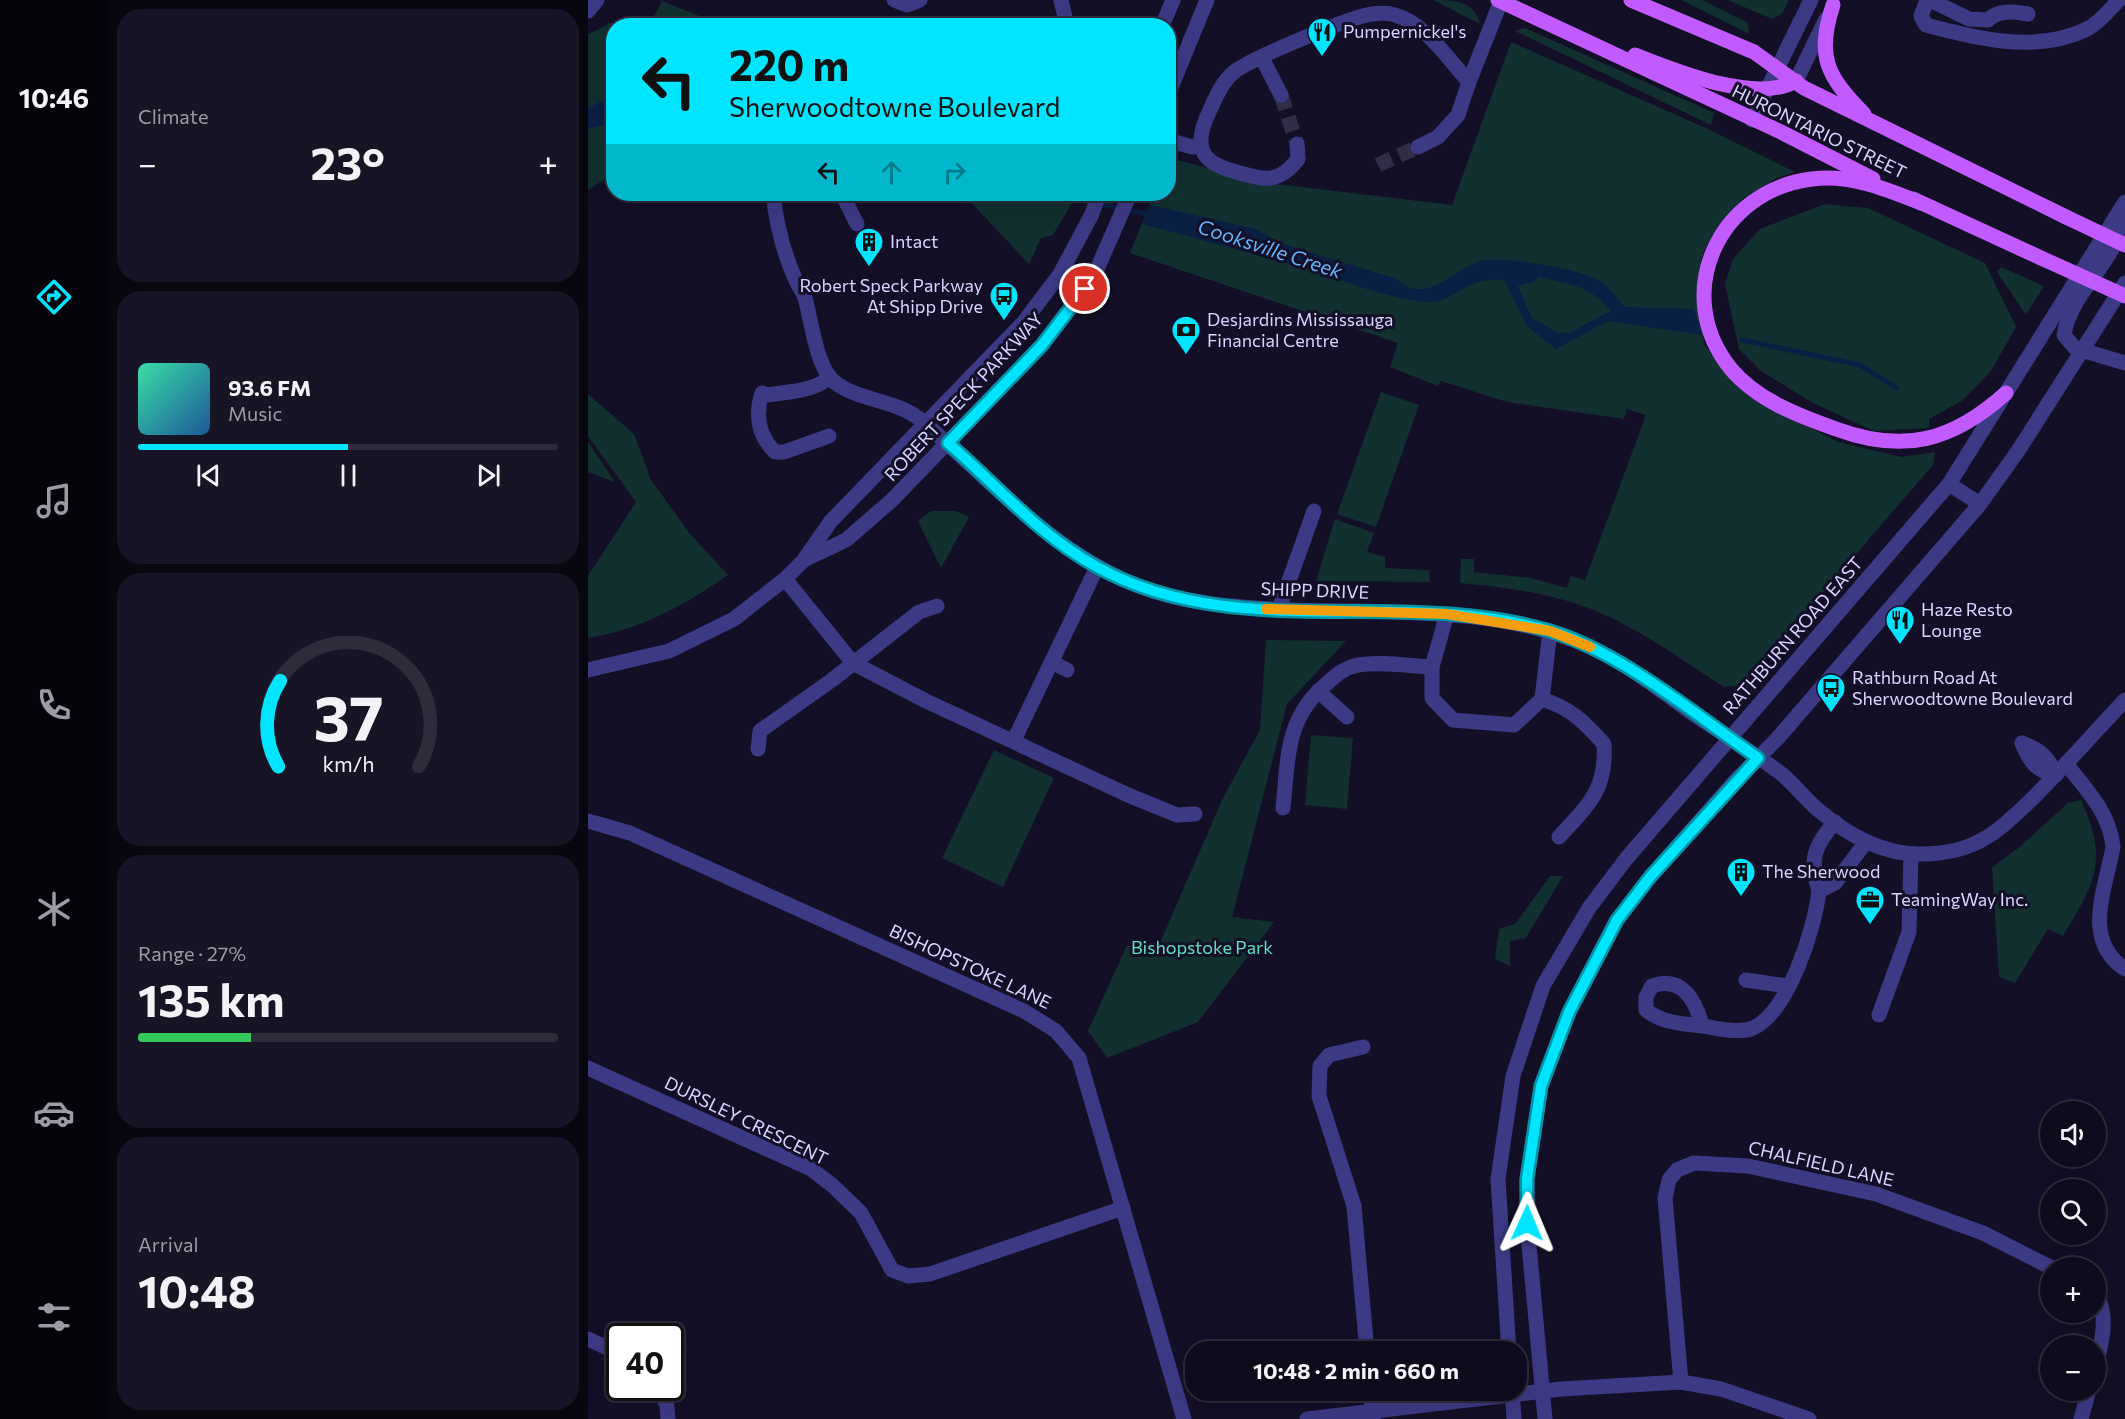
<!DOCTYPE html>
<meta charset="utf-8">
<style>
body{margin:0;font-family:Commissioner,sans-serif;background:#171425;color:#f1f3f6;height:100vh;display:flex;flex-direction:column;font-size:22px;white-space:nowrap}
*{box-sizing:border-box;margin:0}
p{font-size:20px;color:#9b9ba3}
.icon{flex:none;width:33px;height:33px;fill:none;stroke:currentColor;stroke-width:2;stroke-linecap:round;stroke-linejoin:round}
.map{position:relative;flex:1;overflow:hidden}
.panel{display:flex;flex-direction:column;gap:9px;padding:9px;background:#08060f;width:480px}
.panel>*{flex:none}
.guide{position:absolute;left:18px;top:18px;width:570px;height:183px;border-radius:24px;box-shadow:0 6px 24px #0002,0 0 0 2px #2e2b3b;background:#00e5ff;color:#111;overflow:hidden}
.tools{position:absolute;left:1452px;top:1101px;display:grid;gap:12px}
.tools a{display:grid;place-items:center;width:66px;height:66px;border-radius:50%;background:#0e0b1c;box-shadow:0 6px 24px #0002,0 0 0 2px #2e2b3b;font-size:30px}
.speed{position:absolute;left:18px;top:1323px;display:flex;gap:12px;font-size:30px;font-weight:700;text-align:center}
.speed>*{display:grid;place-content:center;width:78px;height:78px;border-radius:50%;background:#0e0b1c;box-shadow:0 6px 24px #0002,0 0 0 2px #2e2b3b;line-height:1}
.speed .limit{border:3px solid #111;border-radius:9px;background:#fff;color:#111}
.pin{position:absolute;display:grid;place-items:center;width:51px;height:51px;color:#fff;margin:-26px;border:3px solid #fff;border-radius:50%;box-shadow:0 2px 6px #0007}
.me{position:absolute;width:66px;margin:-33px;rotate:1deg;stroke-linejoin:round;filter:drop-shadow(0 0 4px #0008)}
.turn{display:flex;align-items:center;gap:21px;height:126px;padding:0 24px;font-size:27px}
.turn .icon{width:78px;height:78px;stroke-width:2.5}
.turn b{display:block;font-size:42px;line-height:51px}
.lanes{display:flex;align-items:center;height:57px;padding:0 24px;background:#0003;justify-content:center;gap:30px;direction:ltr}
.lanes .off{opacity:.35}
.big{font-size:45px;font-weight:700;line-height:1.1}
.panel .widget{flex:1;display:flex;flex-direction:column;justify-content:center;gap:9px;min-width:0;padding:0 21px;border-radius:24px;background:#171425}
.panel .dial{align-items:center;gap:0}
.dial svg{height:156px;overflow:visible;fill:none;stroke:#2e2b3b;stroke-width:7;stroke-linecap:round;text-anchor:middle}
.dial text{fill:#f1f3f6;stroke:none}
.song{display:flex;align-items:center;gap:18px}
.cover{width:72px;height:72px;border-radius:9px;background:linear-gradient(135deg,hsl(160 70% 55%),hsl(210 70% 35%))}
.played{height:6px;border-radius:3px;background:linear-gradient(90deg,#00e5ff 50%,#2e2b3b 50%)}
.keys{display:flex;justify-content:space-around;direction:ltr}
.heat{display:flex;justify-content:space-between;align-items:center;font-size:33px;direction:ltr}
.charge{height:9px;border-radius:4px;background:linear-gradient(90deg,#34c759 27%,#2e2b3b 0)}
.trip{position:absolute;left:597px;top:1341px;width:342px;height:60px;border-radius:24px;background:#0e0b1c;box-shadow:0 6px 24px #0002,0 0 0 2px #2e2b3b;font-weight:700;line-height:60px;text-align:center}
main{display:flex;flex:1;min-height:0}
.menu{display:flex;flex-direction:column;width:108px;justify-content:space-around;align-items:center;background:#06040b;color:#9b9ba3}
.menu .icon{width:42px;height:42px}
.menu .selected{color:#00e5ff}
.menu b{font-size:27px;color:#f1f3f6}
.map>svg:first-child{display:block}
.green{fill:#12302f}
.water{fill:#0a1f44;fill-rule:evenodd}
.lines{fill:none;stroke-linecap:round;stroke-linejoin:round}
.stream{stroke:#0a1f44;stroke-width:5}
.minor-tunnel{stroke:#312d47;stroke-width:15;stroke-dasharray:15 8;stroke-linecap:butt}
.minor{stroke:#3d3a85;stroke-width:15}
.major{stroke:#c25bff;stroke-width:15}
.major-bridge{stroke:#c25bff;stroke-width:15}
.route-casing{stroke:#0095a6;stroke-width:15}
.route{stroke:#00e5ff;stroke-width:10}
.slow{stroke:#f59e0b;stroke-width:10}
.labels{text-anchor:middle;stroke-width:6;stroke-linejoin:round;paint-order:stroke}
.poi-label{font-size:18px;fill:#d9d4ff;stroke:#130f26;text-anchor:start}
.street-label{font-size:18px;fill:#d9d4ff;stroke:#130f26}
.park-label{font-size:18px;fill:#5fe0c0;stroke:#130f26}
.water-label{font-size:20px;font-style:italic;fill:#62b6ff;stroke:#130f26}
</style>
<main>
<nav class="menu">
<b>10:46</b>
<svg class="icon selected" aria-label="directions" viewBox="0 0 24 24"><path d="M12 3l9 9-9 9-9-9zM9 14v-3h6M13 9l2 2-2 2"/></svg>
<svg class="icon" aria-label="music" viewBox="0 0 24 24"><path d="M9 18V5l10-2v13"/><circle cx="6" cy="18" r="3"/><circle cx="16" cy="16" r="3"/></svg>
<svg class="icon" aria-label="phone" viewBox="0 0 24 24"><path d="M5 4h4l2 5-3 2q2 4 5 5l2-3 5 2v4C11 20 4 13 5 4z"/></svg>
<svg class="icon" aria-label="climate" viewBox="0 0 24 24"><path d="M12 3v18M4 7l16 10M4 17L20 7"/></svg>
<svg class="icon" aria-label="car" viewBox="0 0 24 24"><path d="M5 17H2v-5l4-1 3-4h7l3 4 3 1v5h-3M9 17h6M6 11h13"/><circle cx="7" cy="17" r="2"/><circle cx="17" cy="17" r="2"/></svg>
<svg class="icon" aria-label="filters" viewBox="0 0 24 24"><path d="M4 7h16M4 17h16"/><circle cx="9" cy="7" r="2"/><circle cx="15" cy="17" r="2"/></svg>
</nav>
<section class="panel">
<div class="widget"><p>Climate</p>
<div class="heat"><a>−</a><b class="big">23°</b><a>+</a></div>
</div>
<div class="widget">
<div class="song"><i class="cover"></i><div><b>93.6 FM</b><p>Music</p></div></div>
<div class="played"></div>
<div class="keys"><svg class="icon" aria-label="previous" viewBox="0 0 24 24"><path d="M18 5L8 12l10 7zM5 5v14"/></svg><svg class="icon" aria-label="pause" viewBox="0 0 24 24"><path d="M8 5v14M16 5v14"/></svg><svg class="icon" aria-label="next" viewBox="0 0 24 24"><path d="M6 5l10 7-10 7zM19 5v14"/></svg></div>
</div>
<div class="widget dial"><svg viewBox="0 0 100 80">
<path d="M14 69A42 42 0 1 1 86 69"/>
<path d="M14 69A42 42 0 0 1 15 25" stroke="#00e5ff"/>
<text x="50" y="56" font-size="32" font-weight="700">37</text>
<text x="50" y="72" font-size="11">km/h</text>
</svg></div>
<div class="widget"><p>Range · 27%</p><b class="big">135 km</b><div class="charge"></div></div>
<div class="widget"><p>Arrival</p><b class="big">10:48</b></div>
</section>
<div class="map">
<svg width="1537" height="1419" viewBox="0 0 1537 1419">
<rect width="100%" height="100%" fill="#130f26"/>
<g class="green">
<path d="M 845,0 C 865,0 886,0 892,24 Z"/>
<path d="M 1093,0 L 1114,0 L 1160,23 L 1161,34 Z"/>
<path d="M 1140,0 L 1201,0 L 1194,14 L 1184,19 Z"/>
<path d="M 74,1 L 134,25 L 48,25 L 51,19 L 62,24 Z"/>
<path d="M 23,23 L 31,25 L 26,26 L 25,174 L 0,190 L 0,34 Z"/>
<path d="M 937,28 L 1126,113 L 1123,125 L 927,31 Z"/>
<path d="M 923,42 L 1118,128 L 1207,172 L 1189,178 L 1154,199 L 1130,227 L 1116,251 L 1110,278 L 1116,344 L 1137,373 L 1164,398 L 1250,442 L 1313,457 L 1347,452 L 1345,465 L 1155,685 L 1136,687 C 1089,657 1043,622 989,604 C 952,591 911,587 872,583 L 873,559 L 886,559 L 886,572 L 943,578 L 979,588 L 983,576 L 997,580 L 1058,415 L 1039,409 L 1036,419 L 919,402 L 853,381 L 850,386 L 802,367 L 810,343 L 542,253 L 566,194 L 580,194 L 581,158 L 680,183 L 864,205 Z"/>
<path d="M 375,194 L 457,194 L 456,198 L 466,203 L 487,198 L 465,235 L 453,238 L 441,264 Z"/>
<path d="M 1237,204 L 1280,208 L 1397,263 L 1428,327 L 1403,371 L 1375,400 L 1341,419 L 1341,428 L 1286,431 L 1225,403 L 1173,371 L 1151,349 L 1137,284 L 1145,259 L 1172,229 Z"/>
<path d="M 1413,267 L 1456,286 L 1438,315 L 1409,272 Z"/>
<path d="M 793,392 L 831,405 L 788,527 L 749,514 Z"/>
<path d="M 0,394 L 46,434 L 63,480 L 102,534 L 140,575 C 97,605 52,630 0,638 L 0,576 L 48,502 L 0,436 Z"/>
<path d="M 0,442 L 27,482 L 0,472 Z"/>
<path d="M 343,511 L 368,511 L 381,517 L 353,568 L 330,521 Z"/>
<path d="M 747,519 L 786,533 L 779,552 L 797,557 L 797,568 L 841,570 L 842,582 L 728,581 Z"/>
<path d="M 678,640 L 758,641 L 699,704 L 644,917 L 686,922 L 610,1022 L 519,1058 L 500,1031 L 539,945 L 566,956 L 635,798 L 672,730 Z"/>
<path d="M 723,735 L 765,738 L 759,809 L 717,805 Z"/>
<path d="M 406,750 L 466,778 L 415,887 L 354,858 Z"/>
<path d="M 1493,800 C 1521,860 1507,883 1475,936 L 1460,929 L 1427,983 L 1411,977 L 1404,867 L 1429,849 L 1480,803 Z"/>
<path d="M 962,876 L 975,876 L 938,938 L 922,941 L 922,966 L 907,959 L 911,929 L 927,924 Z"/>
</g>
<g class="water">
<path d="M 25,96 L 25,117 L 18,124 L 0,129 L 0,108 Z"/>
<path d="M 562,205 L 668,229 L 692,243 L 809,279 C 841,309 867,264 899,260 C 922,257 991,269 1011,280 C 1022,287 1029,297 1036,307 L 1106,309 L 1114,335 L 1020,321 L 968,349 L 939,326 L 917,281 C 879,273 867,305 836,302 C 792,297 751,278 709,266 C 657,252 606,238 555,224 ZM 951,277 C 982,285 1001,284 1023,311 L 981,333 L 968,332 L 944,318 L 930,286 L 947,281 Z"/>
</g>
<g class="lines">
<g class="stream">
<path d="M 465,194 L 563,215"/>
<path d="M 1154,340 L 1272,365 L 1308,388"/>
</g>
<g class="minor-tunnel">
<path d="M 693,95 L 709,144"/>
<path d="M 790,165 L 830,147"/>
</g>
<g class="minor">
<path d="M 306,0 L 319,5 L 332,0"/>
<path d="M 473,0 L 479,26"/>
<path d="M 1339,0 L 1333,16 L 1338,25 C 1390,39 1450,54 1501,28 C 1512,22 1522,9 1531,0"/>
<path d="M 1342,0 L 1381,19 L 1400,20 C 1412,9 1425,12 1440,14"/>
<path d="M 0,11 L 9,0"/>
<path d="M 574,26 L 585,0"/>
<path d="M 674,58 L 693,95"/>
<path d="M 1208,81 L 1238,19"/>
<path d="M 580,95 L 619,0"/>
<path d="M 1164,120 L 1223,0"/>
<path d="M 580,140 L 604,147 L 613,146"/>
<path d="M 709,144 L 710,159 C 699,173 687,182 668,177 C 626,167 597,160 622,110 C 628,97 634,82 646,72 C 664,58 762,17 784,14 C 791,13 801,13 807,15 C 838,24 860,59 881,82"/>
<path d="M 830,147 L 850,137 L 870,115 L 881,82 L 913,1"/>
<path d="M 185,194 C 188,220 195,251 206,276 C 209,284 214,290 217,298 C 224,322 228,370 249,384 C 275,402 310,400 334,421 C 403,480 461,550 548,585 C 598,605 653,608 707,610 C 804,613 909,606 1000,646 C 1038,663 1073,691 1107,715 C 1135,734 1164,752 1191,772 C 1205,782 1215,797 1228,808 C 1258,834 1293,855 1334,854 C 1356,854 1380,849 1399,837 C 1416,827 1430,812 1444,799 C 1476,767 1506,733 1537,700"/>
<path d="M 254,194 L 269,224"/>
<path d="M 1536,208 C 1536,258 1483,288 1476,335 L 1487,348 L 1537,363"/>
<path d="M 241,436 L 196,452 L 187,452 C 170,435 167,415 174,393 L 180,395 C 196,392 232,391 241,376"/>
<path d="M 1361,484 L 1392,504"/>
<path d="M 218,559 L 258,540 L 303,501 L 454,345 L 506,276 L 542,194"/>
<path d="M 197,579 L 265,663 L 338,701 L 540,795 L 589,815 L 607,814"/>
<path d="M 691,609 L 726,511"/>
<path d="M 859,614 L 844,667 L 844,698 L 865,720 L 926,725 L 954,699 L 962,631"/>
<path d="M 464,662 L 479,670"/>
<path d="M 0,670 L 81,651 L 146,619 L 197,579 L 215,561 L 243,521 L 435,323 L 472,274 L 504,214 L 511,194"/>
<path d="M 730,691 L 759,717"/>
<path d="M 954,699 C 984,709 995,721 1016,744 C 1019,791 999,806 971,837"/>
<path d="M 426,740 L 509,567"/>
<path d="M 1434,743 C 1442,762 1447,770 1468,775"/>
<path d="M 1434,743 C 1453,750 1460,757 1468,775"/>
<path d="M 170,749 L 172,731 L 244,680 L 331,612 L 349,606"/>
<path d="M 1479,765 C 1499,790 1522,814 1525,847 C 1518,888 1493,940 1537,969"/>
<path d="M 695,808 C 700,761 697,720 736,686 C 747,676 755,668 770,665 C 793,661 821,666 844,667"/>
<path d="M 0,821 L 42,833 L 436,1011 L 468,1031 L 491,1058 L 596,1419"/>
<path d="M 1247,822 C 1226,846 1221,860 1231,891 L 1247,883 L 1278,842"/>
<path d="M 1158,980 L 1199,986"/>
<path d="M 1291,1015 L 1321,932 L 1323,854"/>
<path d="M 1114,1026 C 1108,1001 1094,975 1064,986 L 1058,997 L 1058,1010 C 1074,1023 1095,1024 1115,1026 C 1129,1028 1151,1034 1165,1028 C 1201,1012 1227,927 1231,891"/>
<path d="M 775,1047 L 741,1055 L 732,1066 L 731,1096 L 766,1206 L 779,1352"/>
<path d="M 0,1068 L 223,1169 L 244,1185 L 273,1213 L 304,1270 L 320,1276 L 342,1274 L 535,1208"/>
<path d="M 1508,1293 C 1521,1317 1514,1341 1508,1366"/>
<path d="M 0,1339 L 32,1354"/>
<path d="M 921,1352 L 910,1179 L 925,1076 L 955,986 L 1001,908 L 1038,859 L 1361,484 L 1537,202"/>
<path d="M 1093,1382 L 1077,1198 L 1081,1180 L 1089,1170 L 1106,1163 L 1160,1166 L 1288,1194 L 1395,1233 L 1464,1268"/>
<path d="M 71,1388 L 79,1406 L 80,1419"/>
<path d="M 782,1390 L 785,1419"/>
<path d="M 924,1390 L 926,1419"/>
<path d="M 719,1419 L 973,1389 L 1093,1382 L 1133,1389 L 1221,1419"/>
<path d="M 957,1419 L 939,1223 L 939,1179 L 953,1086 L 981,1012 L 1029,920 L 1062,877 L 1149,779 L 1189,739 L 1392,504 L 1430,451 L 1537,283"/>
<path d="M 1493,1419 L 1501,1390"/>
</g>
<g class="major">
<path d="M 910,0 L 1193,132 L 1285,179"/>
<path d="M 1043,0 L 1166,52 L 1216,88 L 1478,217"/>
<path d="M 1245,5 C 1228,57 1239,76 1276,114"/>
<path d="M 1047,55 C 1088,71 1167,104 1208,81"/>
<path d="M 1325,199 L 1453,258"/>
<path d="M 1333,203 C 1298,189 1262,174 1224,179 C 1131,190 1082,294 1143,369 C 1169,400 1211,416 1248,429 C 1316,454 1365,441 1418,393"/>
</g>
<g class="major-bridge">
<path d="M 1478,217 L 1537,245"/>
<path d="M 1453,258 L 1537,296"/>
</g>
</g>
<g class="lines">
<g class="route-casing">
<path id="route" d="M 497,289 L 454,345 L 360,443 C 411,487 448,533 509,567 C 649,644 814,587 962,631 C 1033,652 1109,716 1170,758 L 1062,877 L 1029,920 L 981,1012 L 953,1086 L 939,1179 L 939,1223"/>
</g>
<use href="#route" class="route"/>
<path class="slow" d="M 678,609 L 859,614 L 962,631 L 1002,647"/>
</g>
<defs>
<g id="restaurant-pin" transform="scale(1.5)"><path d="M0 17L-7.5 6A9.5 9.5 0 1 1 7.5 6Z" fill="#00e5ff" stroke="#130f26"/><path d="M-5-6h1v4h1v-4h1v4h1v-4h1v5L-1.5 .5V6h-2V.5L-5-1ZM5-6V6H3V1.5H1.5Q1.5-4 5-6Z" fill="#111"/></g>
<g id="building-pin" transform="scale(1.5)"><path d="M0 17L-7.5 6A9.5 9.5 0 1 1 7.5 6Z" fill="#00e5ff" stroke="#130f26"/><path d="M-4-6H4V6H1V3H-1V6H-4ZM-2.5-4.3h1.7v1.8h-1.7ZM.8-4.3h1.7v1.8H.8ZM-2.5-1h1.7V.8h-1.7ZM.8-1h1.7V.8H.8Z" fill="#111"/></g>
<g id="bus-pin" transform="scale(1.5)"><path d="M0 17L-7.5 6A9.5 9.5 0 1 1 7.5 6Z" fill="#00e5ff" stroke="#130f26"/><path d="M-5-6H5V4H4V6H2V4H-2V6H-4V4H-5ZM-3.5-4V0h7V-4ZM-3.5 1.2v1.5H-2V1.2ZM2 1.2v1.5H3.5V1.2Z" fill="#111"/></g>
<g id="bank-pin" transform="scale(1.5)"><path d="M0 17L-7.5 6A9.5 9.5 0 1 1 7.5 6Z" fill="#00e5ff" stroke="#130f26"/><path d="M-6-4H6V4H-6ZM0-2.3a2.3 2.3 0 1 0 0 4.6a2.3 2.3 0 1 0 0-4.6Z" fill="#111"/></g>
<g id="office-pin" transform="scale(1.5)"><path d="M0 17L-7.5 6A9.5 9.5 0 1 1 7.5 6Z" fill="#00e5ff" stroke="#130f26"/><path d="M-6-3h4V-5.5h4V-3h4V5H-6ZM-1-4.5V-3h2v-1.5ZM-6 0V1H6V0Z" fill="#111"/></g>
</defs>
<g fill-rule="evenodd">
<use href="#restaurant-pin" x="734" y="32"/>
<use href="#building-pin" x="281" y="242"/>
<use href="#bus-pin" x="416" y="296"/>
<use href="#bank-pin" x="598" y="330"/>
<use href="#restaurant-pin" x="1312" y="620"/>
<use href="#bus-pin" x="1243" y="688"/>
<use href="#building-pin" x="1153" y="872"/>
<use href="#office-pin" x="1282" y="900"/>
</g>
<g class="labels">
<g class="poi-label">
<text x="755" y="38">Pumpernickel's</text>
<text x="302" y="248">Intact</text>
<text x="395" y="292" text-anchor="end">Robert Speck Parkway<tspan x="395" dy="21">At Shipp Drive</tspan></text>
<text x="619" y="326">Desjardins Mississauga<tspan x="619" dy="21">Financial Centre</tspan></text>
<text x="1333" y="616">Haze Resto<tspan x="1333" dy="21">Lounge</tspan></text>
<text x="1264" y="684">Rathburn Road At<tspan x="1264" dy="21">Sherwoodtowne Boulevard</tspan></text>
<text x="1174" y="878">The Sherwood</text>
<text x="1303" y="906">TeamingWay Inc.</text>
</g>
<g class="street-label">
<text transform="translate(1231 132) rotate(26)" y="6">HURONTARIO STREET</text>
<text transform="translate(376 397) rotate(-47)" y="6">ROBERT SPECK PARKWAY</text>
<text transform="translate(727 591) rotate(2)" y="6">SHIPP DRIVE</text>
<text transform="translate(1205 636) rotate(-49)" y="6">RATHBURN ROAD EAST</text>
<text transform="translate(382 967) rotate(25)" y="6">BISHOPSTOKE LANE</text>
<text transform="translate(158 1121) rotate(26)" y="6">DURSLEY CRESCENT</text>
<text transform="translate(1233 1164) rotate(13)" y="6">CHALFIELD LANE</text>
</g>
<g class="park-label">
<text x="614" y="954">Bishopstoke Park</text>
</g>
<g class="water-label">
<text transform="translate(682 249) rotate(18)" y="7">Cooksville Creek</text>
</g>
</g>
</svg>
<div class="tools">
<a><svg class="icon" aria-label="sound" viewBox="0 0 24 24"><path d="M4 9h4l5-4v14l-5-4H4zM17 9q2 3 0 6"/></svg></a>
<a><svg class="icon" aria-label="search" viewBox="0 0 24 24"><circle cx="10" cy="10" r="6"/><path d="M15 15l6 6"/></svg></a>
<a>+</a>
<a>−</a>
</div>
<div class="speed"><div class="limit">40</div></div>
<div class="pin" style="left:497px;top:289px;background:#d93025"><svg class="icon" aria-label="arrive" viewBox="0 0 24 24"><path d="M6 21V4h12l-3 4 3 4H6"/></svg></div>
<svg class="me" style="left:939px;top:1223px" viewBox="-20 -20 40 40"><path d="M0-17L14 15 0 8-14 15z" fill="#00e5ff" stroke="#fff" stroke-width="4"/></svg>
<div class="trip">10:48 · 2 min · 660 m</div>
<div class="guide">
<div class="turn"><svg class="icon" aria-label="left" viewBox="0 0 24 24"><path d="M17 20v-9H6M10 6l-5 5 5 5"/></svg><div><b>220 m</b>Sherwoodtowne Boulevard</div></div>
<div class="lanes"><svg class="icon" aria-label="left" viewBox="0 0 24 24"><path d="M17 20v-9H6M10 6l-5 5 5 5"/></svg><svg class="icon off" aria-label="ahead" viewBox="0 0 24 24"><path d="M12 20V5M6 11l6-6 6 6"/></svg><svg class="icon off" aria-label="right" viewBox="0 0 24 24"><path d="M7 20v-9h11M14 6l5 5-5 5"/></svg></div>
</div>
</div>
</main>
